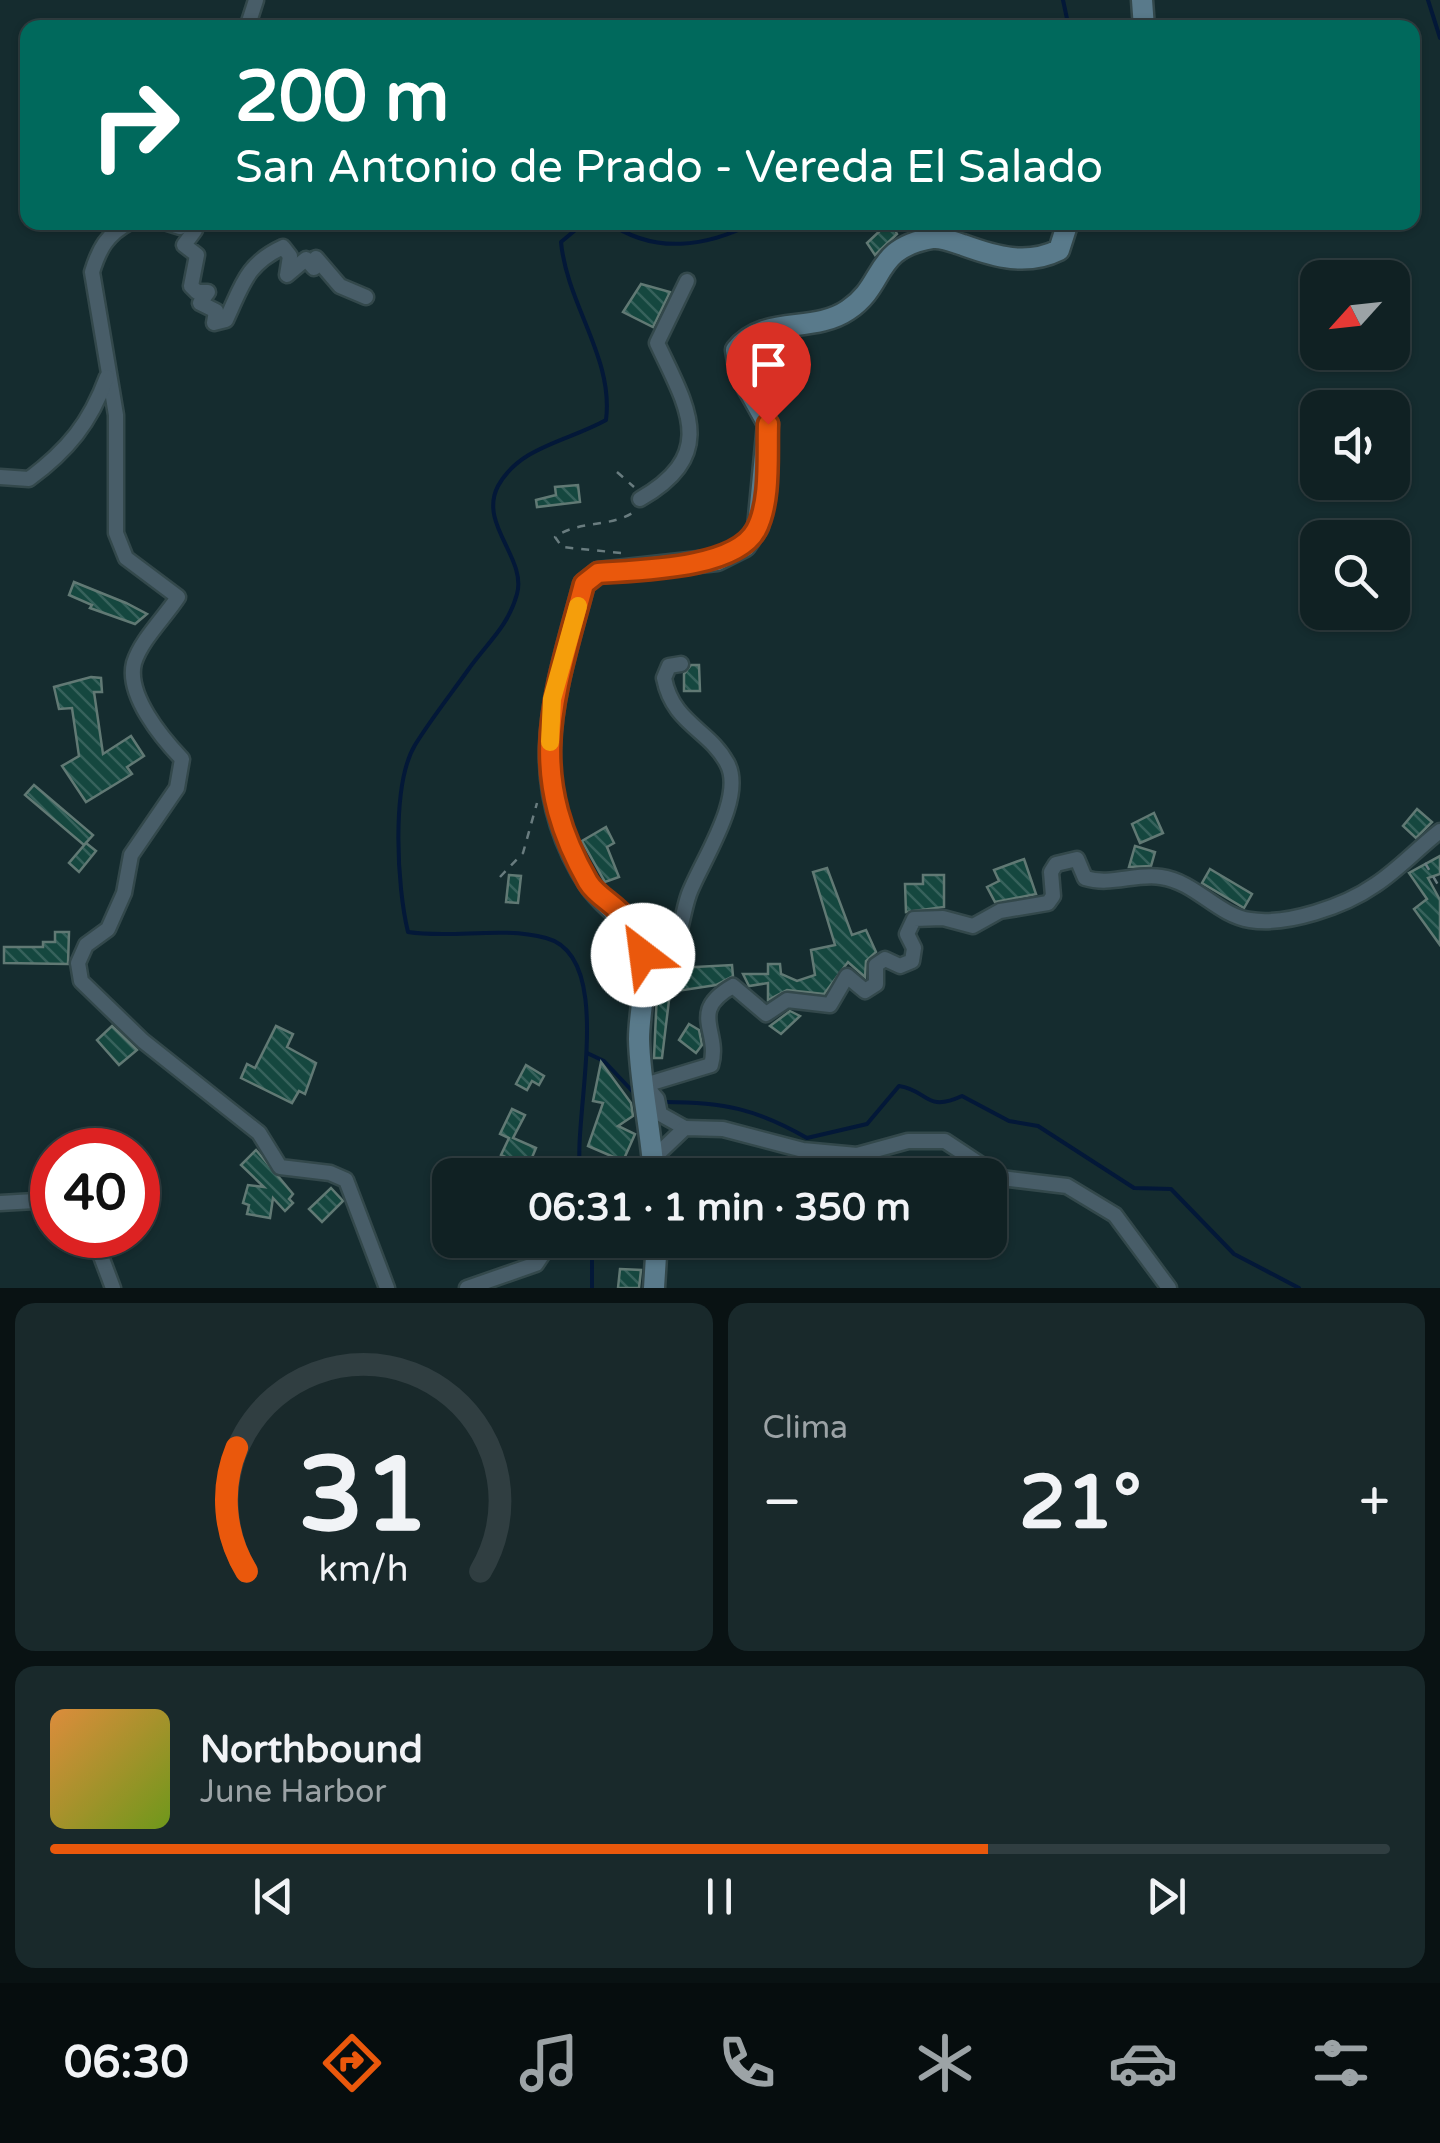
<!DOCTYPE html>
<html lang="es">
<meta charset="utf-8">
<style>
body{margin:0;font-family:"Varela Round",sans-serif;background:#19292b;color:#f1f3f6;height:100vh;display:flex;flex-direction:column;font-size:38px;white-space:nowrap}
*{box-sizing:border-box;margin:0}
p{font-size:32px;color:#9ca3a6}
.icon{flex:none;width:55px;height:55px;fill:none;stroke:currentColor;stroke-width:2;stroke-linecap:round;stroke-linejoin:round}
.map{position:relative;height:1288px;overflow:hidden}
.sheet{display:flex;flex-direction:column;gap:15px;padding:15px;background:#091213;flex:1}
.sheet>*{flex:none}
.top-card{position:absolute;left:20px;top:20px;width:1400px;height:210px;border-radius:20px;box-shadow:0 2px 8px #0004,0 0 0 2px #303e41;background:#00695c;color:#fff;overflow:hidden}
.needle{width:65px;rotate:243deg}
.tools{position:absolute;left:1300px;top:260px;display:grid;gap:20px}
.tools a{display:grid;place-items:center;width:110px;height:110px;border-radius:20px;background:#102123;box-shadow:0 2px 8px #0004,0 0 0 2px #303e41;font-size:50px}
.speed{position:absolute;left:30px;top:1128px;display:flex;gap:20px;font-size:50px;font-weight:700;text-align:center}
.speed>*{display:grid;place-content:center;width:130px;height:130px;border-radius:50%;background:#102123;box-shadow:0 2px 8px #0004,0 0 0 2px #303e41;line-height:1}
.speed .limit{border:15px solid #d22;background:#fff;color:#111}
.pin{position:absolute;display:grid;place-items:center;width:85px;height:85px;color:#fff;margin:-102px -42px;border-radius:50% 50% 50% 0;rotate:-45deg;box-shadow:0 0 10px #0007}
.pin .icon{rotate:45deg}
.me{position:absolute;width:110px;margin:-55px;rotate:330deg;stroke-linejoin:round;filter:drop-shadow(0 0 8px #0008)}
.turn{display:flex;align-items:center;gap:35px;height:210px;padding:0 50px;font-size:45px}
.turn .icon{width:130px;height:130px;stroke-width:2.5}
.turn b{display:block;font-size:70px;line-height:85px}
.big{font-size:75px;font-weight:800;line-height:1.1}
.sheet .tile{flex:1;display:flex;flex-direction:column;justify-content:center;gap:15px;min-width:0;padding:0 35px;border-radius:20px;background:#19292b}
.sheet .dial{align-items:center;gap:0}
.dial svg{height:260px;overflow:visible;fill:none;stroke:#303e41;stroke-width:7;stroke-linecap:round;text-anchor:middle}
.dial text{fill:#f1f3f6;stroke:none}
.song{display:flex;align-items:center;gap:30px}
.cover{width:120px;height:120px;border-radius:15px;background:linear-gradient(135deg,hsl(30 70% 55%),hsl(80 70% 35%))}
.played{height:10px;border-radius:5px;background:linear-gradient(90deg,#ea580c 70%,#303e41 70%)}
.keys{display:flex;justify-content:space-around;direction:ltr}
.heat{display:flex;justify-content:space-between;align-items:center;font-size:55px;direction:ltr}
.sheet .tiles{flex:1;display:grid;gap:15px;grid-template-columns:1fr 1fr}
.tile:last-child{grid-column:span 2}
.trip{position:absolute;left:432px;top:1158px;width:575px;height:100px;border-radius:20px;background:#102123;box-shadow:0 2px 8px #0004,0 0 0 2px #303e41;font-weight:800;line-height:100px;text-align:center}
.tabs{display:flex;height:160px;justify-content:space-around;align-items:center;background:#060d0e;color:#9ca3a6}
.tabs .icon{width:70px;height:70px}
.tabs .active{color:#ea580c}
.tabs b{font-size:45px;color:#f1f3f6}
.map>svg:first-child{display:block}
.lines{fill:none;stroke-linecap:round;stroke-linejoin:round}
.stream{stroke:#031838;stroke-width:4}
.building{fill:url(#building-back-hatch);stroke:#617974;stroke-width:2.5}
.street-casing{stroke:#33484b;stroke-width:19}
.secondary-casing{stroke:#33484b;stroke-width:25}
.path{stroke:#697c7f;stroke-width:2.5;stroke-dasharray:8 8;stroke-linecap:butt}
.street{stroke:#485d68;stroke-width:14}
.secondary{stroke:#597a8b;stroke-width:20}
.route-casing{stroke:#983908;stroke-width:25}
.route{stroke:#ea580c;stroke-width:18}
.slow{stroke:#f59e0b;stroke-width:18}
</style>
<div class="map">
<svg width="1440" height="1288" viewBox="0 0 1440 1288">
<defs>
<pattern id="building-back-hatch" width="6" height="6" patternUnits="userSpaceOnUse" patternTransform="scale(2.5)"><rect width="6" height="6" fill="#15473f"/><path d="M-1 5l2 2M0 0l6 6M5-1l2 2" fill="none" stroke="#37625c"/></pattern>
</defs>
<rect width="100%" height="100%" fill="#152c2f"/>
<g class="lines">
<g class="stream">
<path d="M 1063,0 L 1069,28"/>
<path d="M 1428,0 L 1440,38"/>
<path d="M 608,222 C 654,255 707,247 755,222"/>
<path d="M 587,1053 L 604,1061 L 636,1095"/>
<path d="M 665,1102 C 724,1102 756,1109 807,1138 L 867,1124 L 899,1086 C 928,1090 925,1113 962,1096 L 1009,1121 L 1038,1126 L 1134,1188 L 1171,1189 L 1234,1254 L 1299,1288"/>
<path d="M 581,1175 C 570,1124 619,957 546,938 C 501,926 452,939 408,932 C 397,887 391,785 415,745 C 431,719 451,694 468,670 C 487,643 508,627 517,594 C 527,558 478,524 498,486 C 520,446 569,441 606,420 C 614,358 567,305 561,242 L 585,222"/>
<path d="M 592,1288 L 592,1240"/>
</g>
</g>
<g class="building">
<path d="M 886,225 L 892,225 L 897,234 L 875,255 L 867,243 Z"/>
<path d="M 641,284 L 670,292 L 653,327 L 623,312 Z"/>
<path d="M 578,485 L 580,502 L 537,507 L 536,500 L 556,495 L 555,487 Z"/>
<path d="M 74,582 L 126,603 L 147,614 L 135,624 L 90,608 L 92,605 L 69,595 Z"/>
<path d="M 691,665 L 699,665 L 700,691 L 684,691 L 684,674 Z"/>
<path d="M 91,677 L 101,678 L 102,692 L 94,692 L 103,754 L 131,736 L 144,756 L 127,767 L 132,774 L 86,802 L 62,766 L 79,756 L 72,708 L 59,709 L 54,687 Z"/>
<path d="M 34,785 L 93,835 L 84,845 L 25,795 Z"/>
<path d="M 1417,809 L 1432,822 L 1416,838 L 1403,826 Z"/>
<path d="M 1154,813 L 1163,833 L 1140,843 L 1132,824 Z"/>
<path d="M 606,827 L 614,843 L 607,847 L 619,877 L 605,882 L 582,841 Z"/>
<path d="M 86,843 L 96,851 L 79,872 L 69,863 Z"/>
<path d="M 1135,846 L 1155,852 L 1151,866 L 1129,867 Z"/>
<path d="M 1440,856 L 1440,874 L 1428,878 L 1440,900 L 1440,945 L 1414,909 L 1427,899 L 1409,873 Z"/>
<path d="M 1024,859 L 1036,894 L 995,902 L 987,887 L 999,881 L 994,870 Z"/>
<path d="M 827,868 L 852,935 L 866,930 L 876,952 L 866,961 L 865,977 L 848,962 L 824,994 L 787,990 L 768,1000 L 768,983 L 749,986 L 743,974 L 768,974 L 768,964 L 780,964 L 781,974 L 797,981 L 815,975 L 811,950 L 835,945 L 813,872 Z"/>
<path d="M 1210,869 L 1252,894 L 1244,908 L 1202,883 Z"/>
<path d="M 509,875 L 521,876 L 518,903 L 506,902 Z"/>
<path d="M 923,875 L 944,875 L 944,907 L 906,912 L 905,884 L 923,884 Z"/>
<path d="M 55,932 L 69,932 L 68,964 L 4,963 L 4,947 L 43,947 L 43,942 L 55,942 Z"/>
<path d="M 732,965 L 733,976 L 716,985 L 670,992 L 662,1058 L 654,1058 L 658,969 Z"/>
<path d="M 790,1011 L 800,1016 L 781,1034 L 770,1026 Z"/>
<path d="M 689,1024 L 699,1030 L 702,1045 L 696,1053 L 679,1040 Z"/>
<path d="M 112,1026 L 137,1050 L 119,1065 L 97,1040 Z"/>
<path d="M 276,1026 L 293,1034 L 287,1047 L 316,1063 L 305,1094 L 299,1091 L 292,1103 L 241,1078 L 247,1064 L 255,1068 Z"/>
<path d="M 601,1062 L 631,1103 L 633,1116 L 618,1126 L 635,1134 L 623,1161 L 588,1146 L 603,1103 L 593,1101 Z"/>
<path d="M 526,1065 L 544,1076 L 539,1085 L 532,1081 L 527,1090 L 516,1084 Z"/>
<path d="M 512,1109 L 525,1115 L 513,1138 L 536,1148 L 528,1167 L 501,1155 L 509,1138 L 500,1134 Z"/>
<path d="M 256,1150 L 293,1194 L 289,1199 L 293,1203 L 285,1211 L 273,1198 L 270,1218 L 247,1214 L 249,1205 L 243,1203 L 248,1185 L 264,1187 L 241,1165 Z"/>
<path d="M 331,1188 L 343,1201 L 322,1222 L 309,1209 Z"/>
<path d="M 620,1269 L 641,1270 L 639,1288 L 618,1288 Z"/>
</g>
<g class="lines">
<g class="street-casing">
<g id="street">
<path d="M 247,28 L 256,0"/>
<path d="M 130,222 C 107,234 99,249 92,272 L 116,415 L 116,533 L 126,558 L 178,597 C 165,617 141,640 134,663 C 126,695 162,738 182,759 L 177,788 L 131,855 L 124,893 L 108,929 L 86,945 L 78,963 L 81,981 L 143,1041 L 259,1133 L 280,1167 L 330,1173 L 346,1180 L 387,1288"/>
<path d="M 164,222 L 180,227 L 192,222"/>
<path d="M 194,222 L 195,230 L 184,245 L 197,255 L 191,286 L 197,292 L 208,292 L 200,303 L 216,311 L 214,323 L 226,320 C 242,286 246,264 283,247 L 290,256 L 287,275 L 306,259 L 314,268 L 316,258 L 340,286 L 366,297"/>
<path d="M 0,477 L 29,479 C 68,450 90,423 107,377"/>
<path d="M 640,499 C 719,454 687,407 657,343 L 687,281"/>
<path d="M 627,919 L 636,919 L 672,954 C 681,935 682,914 689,894 C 701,862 746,797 727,763 C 709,729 673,724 664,678 L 669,666 L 681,664"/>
<path d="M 685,1128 L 660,1114 L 657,1099 L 645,1085 L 711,1065 C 721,1031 687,1012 733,986 L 766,1014 L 787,1000 L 830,1005 L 847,976 L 865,991 L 876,984 L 876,965 L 885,959 L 900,966 L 912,961 L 914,948 L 907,934 L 914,919 L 943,918 L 973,926 L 1000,911 L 1048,903 L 1053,896 L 1051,872 L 1056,864 L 1077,859 L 1085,878 C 1111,886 1135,873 1161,877 C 1196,882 1217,915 1250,920 C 1287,926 1345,906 1375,885 C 1398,870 1418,848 1440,831"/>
<path d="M 618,1175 L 642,1169 L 685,1128 L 723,1129 L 803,1150 L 857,1155 L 908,1141 L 945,1141 L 1001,1178 L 1067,1186 L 1115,1215 L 1169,1288"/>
<path d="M 0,1203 L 52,1200"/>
<path d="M 93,1235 L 113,1288"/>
<path d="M 467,1288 L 536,1264 L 552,1240"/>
</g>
</g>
<g class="secondary-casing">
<g id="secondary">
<path d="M 1142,0 L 1144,28"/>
<path d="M 654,1175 C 651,1130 640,1084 639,1039 C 639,1012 648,981 643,955 C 636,921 606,910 589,884 C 522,780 555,692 584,584 L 598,573 L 717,560 L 745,546 L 758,527 L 768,424 L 740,374 L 736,350 C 763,315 813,334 848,310 C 887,284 872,248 933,238 C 943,237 953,242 963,245 C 996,257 1027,266 1059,250 L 1068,222"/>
<path d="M 654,1288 L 657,1240"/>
</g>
</g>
<g class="path">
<path d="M 617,472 L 634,487"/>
<path d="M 621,553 L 562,547 L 555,537 C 578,520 610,528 634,512"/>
<path d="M 1425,863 L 1440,888"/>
<path d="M 500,877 L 523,853 L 537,803"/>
</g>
<use href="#street" class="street"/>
<use href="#secondary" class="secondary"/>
</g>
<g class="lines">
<g class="route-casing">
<path id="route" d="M 643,955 C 638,944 634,929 627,920 C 617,905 597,897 588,882 C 524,770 554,698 584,584 L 598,573 C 640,570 735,569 756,530 C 771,502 767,456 768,424"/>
</g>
<use href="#route" class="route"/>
<path class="slow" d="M 550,742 L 552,699 L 578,606"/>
</g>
</svg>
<div class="tools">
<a><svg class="needle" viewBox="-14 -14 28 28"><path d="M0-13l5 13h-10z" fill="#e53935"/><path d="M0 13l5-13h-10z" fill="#9ca3a6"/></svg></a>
<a><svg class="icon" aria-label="sound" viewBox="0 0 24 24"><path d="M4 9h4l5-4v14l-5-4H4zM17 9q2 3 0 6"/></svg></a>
<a><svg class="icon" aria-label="search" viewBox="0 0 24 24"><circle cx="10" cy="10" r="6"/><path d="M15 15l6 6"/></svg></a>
</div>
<div class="speed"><div class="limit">40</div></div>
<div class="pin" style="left:768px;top:424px;background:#d93025"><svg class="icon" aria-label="arrive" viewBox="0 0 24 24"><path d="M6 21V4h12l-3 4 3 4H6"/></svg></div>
<svg class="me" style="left:643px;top:955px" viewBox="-20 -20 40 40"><circle r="19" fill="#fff"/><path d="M0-13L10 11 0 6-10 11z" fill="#ea580c"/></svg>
<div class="trip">06:31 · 1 min · 350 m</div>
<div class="top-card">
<div class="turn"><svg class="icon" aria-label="right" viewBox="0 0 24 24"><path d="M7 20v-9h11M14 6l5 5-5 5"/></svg><div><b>200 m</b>San Antonio de Prado - Vereda El Salado</div></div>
</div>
</div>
<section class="sheet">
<div class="tiles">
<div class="tile dial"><svg viewBox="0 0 100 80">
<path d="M14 69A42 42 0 1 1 86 69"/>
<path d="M14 69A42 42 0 0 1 11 31" stroke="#ea580c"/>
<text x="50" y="56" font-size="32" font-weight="700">31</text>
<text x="50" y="72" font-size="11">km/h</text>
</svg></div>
<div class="tile"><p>Clima</p>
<div class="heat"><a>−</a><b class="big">21°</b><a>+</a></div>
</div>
<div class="tile">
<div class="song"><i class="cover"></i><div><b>Northbound</b><p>June Harbor</p></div></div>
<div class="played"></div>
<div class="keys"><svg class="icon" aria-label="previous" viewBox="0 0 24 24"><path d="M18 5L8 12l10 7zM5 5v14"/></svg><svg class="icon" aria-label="pause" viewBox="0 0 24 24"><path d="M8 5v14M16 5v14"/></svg><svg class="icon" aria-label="next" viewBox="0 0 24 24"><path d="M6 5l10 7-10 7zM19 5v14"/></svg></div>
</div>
</div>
</section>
<nav class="tabs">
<b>06:30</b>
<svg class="icon active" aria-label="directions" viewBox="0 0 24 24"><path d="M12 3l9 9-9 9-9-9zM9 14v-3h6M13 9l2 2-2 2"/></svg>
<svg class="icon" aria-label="music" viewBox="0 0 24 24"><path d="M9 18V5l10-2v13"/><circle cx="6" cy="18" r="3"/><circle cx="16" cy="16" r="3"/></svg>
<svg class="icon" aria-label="phone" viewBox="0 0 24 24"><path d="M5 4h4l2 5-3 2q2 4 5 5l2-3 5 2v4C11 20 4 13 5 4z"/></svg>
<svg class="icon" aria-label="climate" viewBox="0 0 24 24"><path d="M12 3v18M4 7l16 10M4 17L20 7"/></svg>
<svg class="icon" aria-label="car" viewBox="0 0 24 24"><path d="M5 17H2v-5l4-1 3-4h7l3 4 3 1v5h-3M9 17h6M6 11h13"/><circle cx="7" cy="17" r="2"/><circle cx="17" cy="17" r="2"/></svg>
<svg class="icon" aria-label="filters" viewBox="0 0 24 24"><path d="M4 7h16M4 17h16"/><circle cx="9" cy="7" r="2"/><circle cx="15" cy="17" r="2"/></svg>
</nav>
